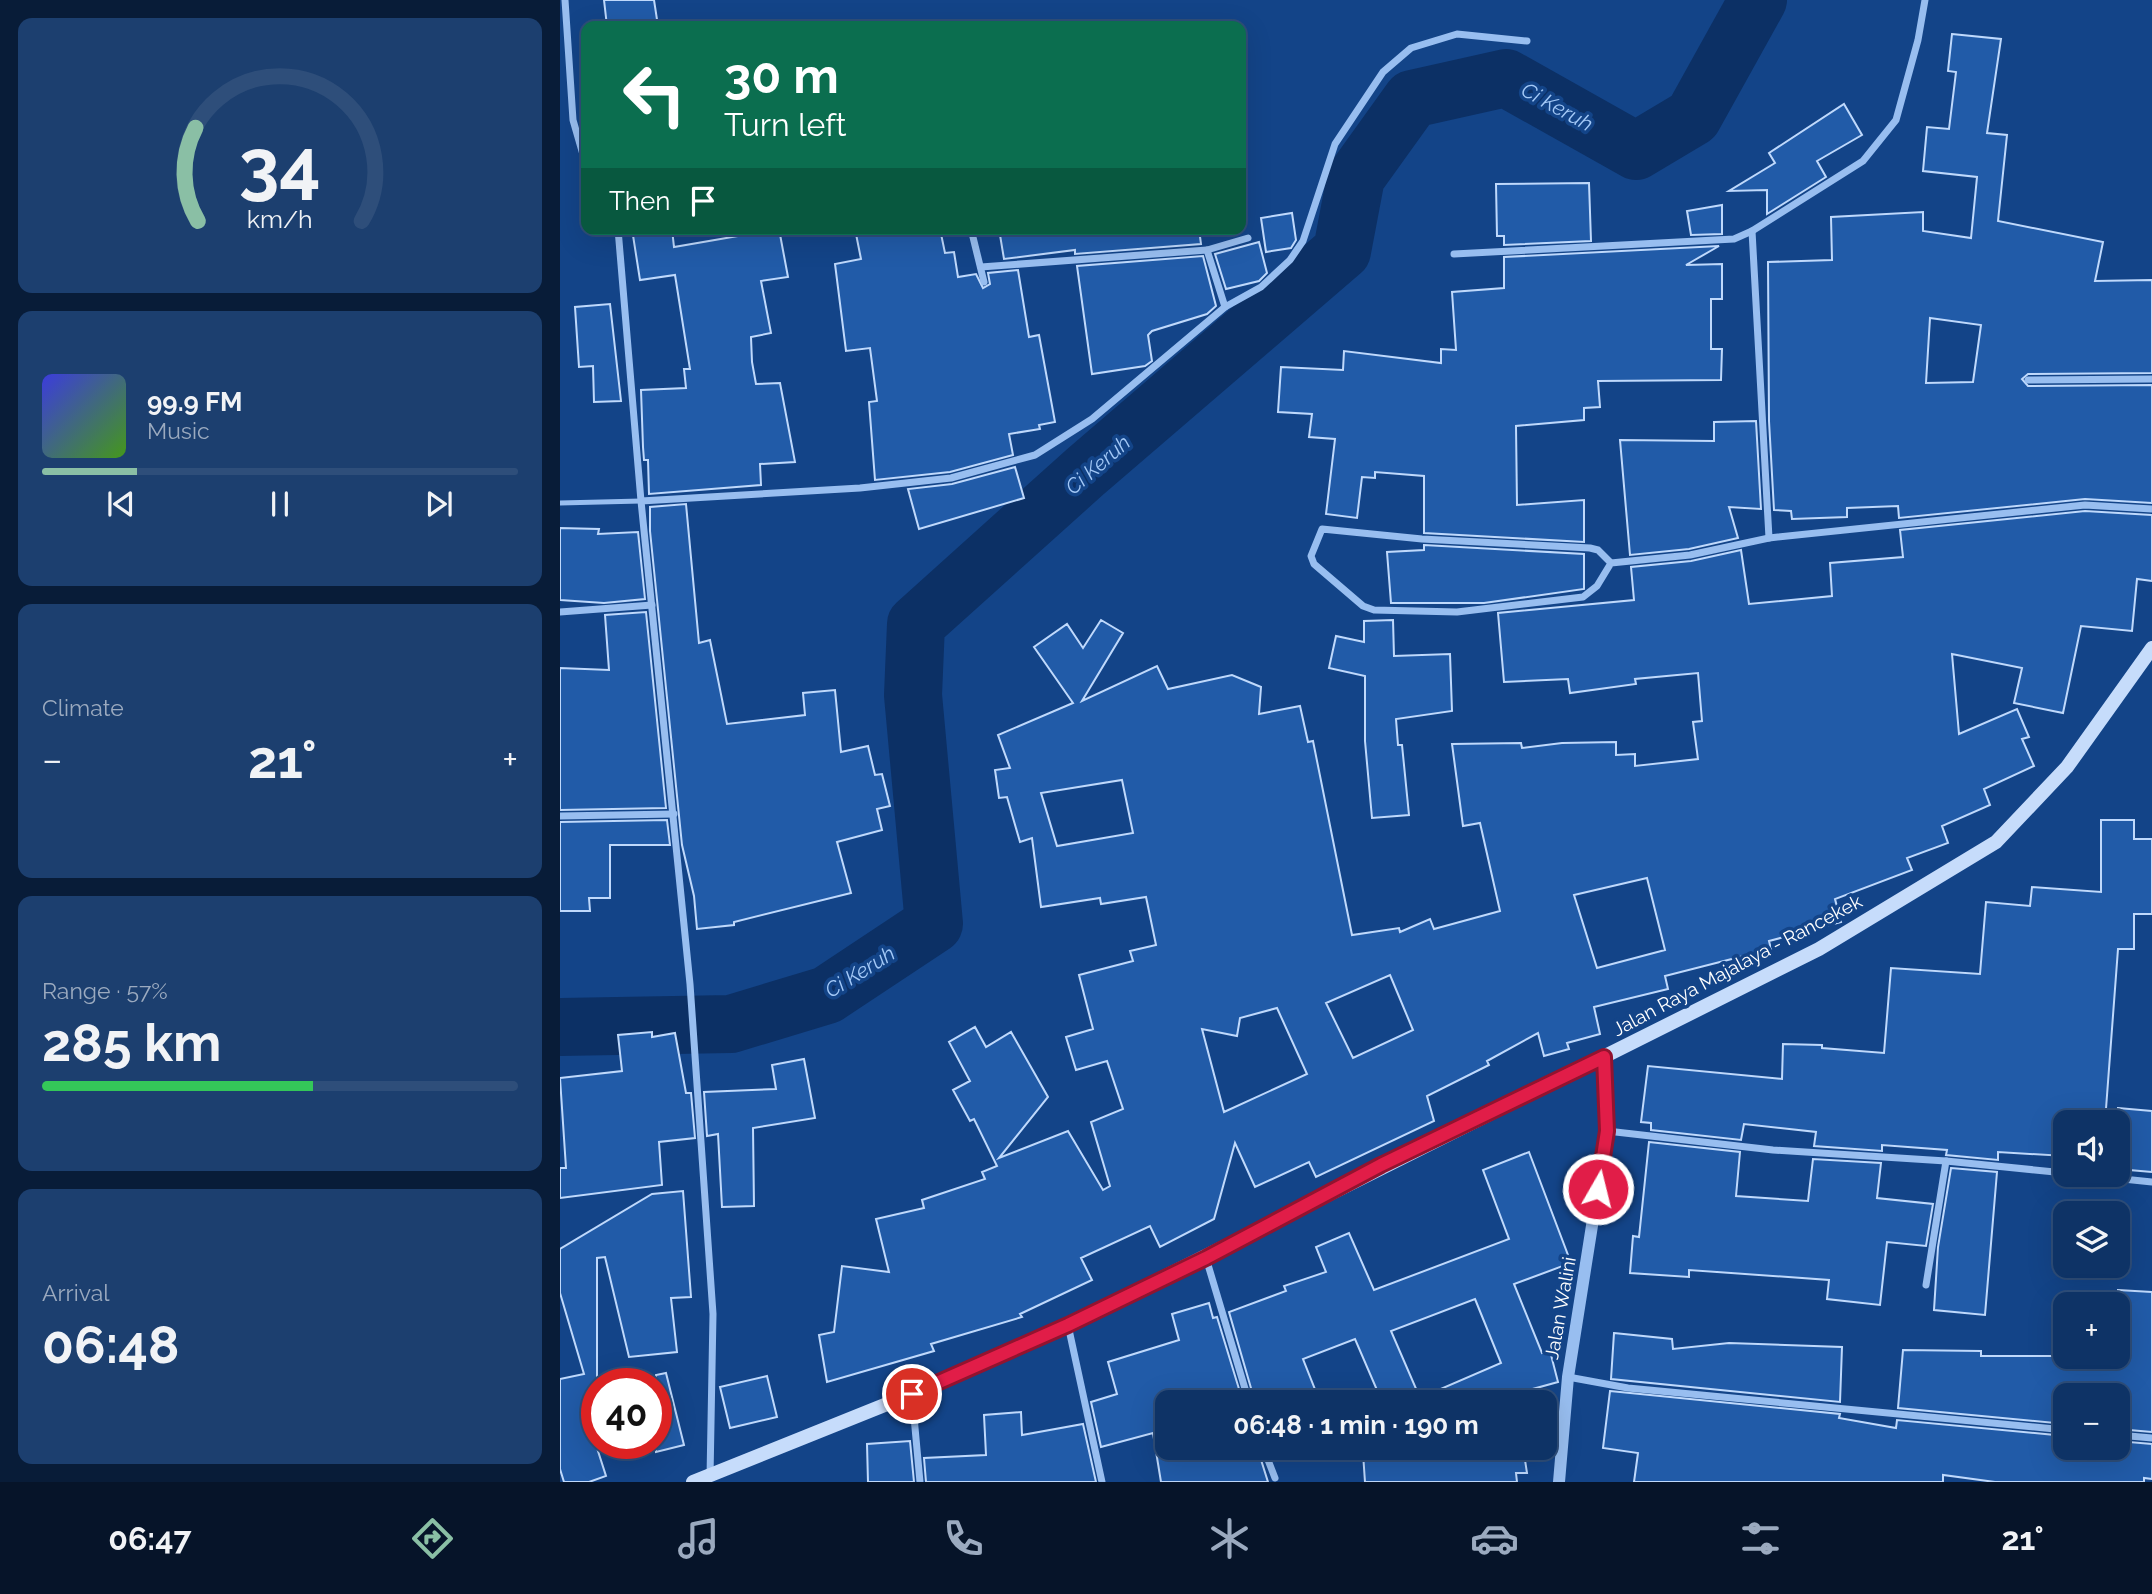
<!DOCTYPE html>
<meta charset="utf-8">
<style>
body{margin:0;font-family:Raleway,sans-serif;background:#1c3f6f;color:#f1f3f6;height:100vh;display:flex;flex-direction:column;font-size:26px;white-space:nowrap}
*{box-sizing:border-box;margin:0}
p{font-size:23px;color:#9baabf}
.icon{flex:none;width:38px;height:38px;fill:none;stroke:currentColor;stroke-width:2;stroke-linecap:round;stroke-linejoin:round}
.map{position:relative;flex:1;overflow:hidden}
.details{display:flex;flex-direction:column;gap:18px;padding:18px;background:#081c38;width:560px}
.details>*{flex:none}
.banner{position:absolute;left:21px;top:21px;width:665px;height:214px;border-radius:14px;box-shadow:0 7px 28px #0002,0 0 0 2px #2e4e7a;background:#0b6e4f;color:#fff;overflow:hidden}
.tools{position:absolute;left:1493px;top:1110px;display:grid;gap:14px}
.tools a{display:grid;place-items:center;width:77px;height:77px;border-radius:14px;background:#0e3366;box-shadow:0 7px 28px #0002,0 0 0 2px #2e4e7a;font-size:35px}
.speed{position:absolute;left:21px;top:1368px;display:flex;gap:14px;font-size:35px;font-weight:700;text-align:center}
.speed>*{display:grid;place-content:center;width:91px;height:91px;border-radius:50%;background:#0e3366;box-shadow:0 7px 28px #0002,0 0 0 2px #2e4e7a;line-height:1}
.speed .limit{border:10px solid #d22;background:#fff;color:#111}
.pin{position:absolute;display:grid;place-items:center;width:60px;height:60px;color:#fff;margin:-30px;border:4px solid #fff;border-radius:50%;box-shadow:0 2px 7px #0007}
.me{position:absolute;width:77px;margin:-38px;rotate:8deg;stroke-linejoin:round;filter:drop-shadow(0 0 5px #0008)}
.turn{display:flex;align-items:center;gap:24px;height:147px;padding:0 28px;font-size:32px}
.turn .icon{width:91px;height:91px;stroke-width:2.5}
.turn b{display:block;font-size:49px;line-height:60px}
.then{display:flex;align-items:center;height:66px;padding:0 28px;background:#0003;gap:14px;font-size:26px}
.big{font-size:52px;font-weight:700;line-height:1.1}
.details .tile{flex:1;display:flex;flex-direction:column;justify-content:center;gap:10px;min-width:0;padding:0 24px;border-radius:14px;background:#1c3f6f}
.details .dial{align-items:center;gap:0}
.dial svg{height:182px;overflow:visible;fill:none;stroke:#2e4e7a;stroke-width:7;stroke-linecap:round;text-anchor:middle}
.dial text{fill:#f1f3f6;stroke:none}
.song{display:flex;align-items:center;gap:21px}
.cover{width:84px;height:84px;border-radius:10px;background:linear-gradient(135deg,hsl(240 70% 55%),hsl(100 70% 35%))}
.played{height:7px;border-radius:4px;background:linear-gradient(90deg,#8abfa5 20%,#2e4e7a 20%)}
.keys{display:flex;justify-content:space-around;direction:ltr}
.heat{display:flex;justify-content:space-between;align-items:center;font-size:38px;direction:ltr}
.charge{height:10px;border-radius:5px;background:linear-gradient(90deg,#34c759 57%,#2e4e7a 0)}
.trip{position:absolute;left:595px;top:1390px;width:402px;height:70px;border-radius:14px;background:#0e3366;box-shadow:0 7px 28px #0002,0 0 0 2px #2e4e7a;font-weight:700;line-height:70px;text-align:center}
.tab-bar{display:flex;height:112px;justify-content:space-around;align-items:center;background:#061429;color:#9baabf}
.tab-bar .icon{width:49px;height:49px}
.tab-bar .current{color:#8abfa5}
.tab-bar b{font-size:32px;color:#f1f3f6}
main{display:flex;flex:1;min-height:0}
.map>svg:first-child{display:block}
.lines{fill:none;stroke-linecap:round;stroke-linejoin:round}
.river{stroke:#0c3065;stroke-width:58}
.building{fill:#215ba8;stroke:#bfd9fc;stroke-width:2;fill-rule:evenodd}
.service{stroke:#98bef0;stroke-width:5}
.minor{stroke:#98bef0;stroke-width:7}
.tertiary{stroke:#98bef0;stroke-width:12}
.secondary{stroke:#c6dcfb;stroke-width:14}
.route-casing{stroke:#92132f;stroke-width:18}
.route{stroke:#e11d48;stroke-width:12}
.labels{text-anchor:middle;stroke-width:7;stroke-linejoin:round;paint-order:stroke}
.street-label{font-size:19px;fill:#fff;stroke:#134488}
.water-label{font-size:21px;font-style:italic;fill:#a4c9f7;stroke:#134488}
</style>
<main>
<section class="details">
<div class="tile dial"><svg viewBox="0 0 100 80">
<path d="M14 69A42 42 0 1 1 86 69"/>
<path d="M14 69A42 42 0 0 1 13 28" stroke="#8abfa5"/>
<text x="50" y="56" font-size="32" font-weight="700">34</text>
<text x="50" y="72" font-size="11">km/h</text>
</svg></div>
<div class="tile">
<div class="song"><i class="cover"></i><div><b>99.9 FM</b><p>Music</p></div></div>
<div class="played"></div>
<div class="keys"><svg class="icon" aria-label="previous" viewBox="0 0 24 24"><path d="M18 5L8 12l10 7zM5 5v14"/></svg><svg class="icon" aria-label="pause" viewBox="0 0 24 24"><path d="M8 5v14M16 5v14"/></svg><svg class="icon" aria-label="next" viewBox="0 0 24 24"><path d="M6 5l10 7-10 7zM19 5v14"/></svg></div>
</div>
<div class="tile"><p>Climate</p>
<div class="heat"><a>−</a><b class="big">21°</b><a>+</a></div>
</div>
<div class="tile"><p>Range · 57%</p><b class="big">285 km</b><div class="charge"></div></div>
<div class="tile"><p>Arrival</p><b class="big">06:48</b></div>
</section>
<div class="map">
<svg width="1592" height="1482" viewBox="0 0 1592 1482">
<rect width="100%" height="100%" fill="#134488"/>
<g class="lines">
<path class="river" d="M 0,1027 L 171,1024 L 267,995 L 374,924 L 353,695 L 356,624 L 525,472 L 782,251 L 796,177 L 852,99 L 946,78 L 1076,151 L 1133,117 L 1198,0"/>
</g>
<g class="building">
<path d="M 44,0 L 94,0 L 98,26 L 47,26 Z"/>
<path d="M 1392,34 L 1441,39 L 1427,133 L 1447,135 L 1438,221 L 1543,242 L 1535,281 L 1592,280 L 1592,373 L 1468,374 L 1462,379 L 1468,386 L 1592,385 L 1592,503 L 1525,499 L 1339,518 L 1338,506 L 1287,508 L 1287,517 L 1232,519 L 1231,511 L 1214,510 L 1209,421 L 1208,262 L 1272,260 L 1271,217 L 1363,212 L 1363,231 L 1411,238 L 1417,177 L 1363,171 L 1367,127 L 1389,129 L 1396,72 L 1388,71 ZM 1370,318 L 1421,325 L 1413,382 L 1366,383 Z"/>
<path d="M 1284,104 L 1302,135 L 1257,161 L 1266,177 L 1207,214 L 1207,190 L 1169,191 L 1215,163 L 1209,153 Z"/>
<path d="M 1029,183 L 1031,241 L 944,245 L 944,236 L 937,236 L 936,184 Z"/>
<path d="M 1162,205 L 1162,234 L 1131,235 L 1127,211 Z"/>
<path d="M 732,213 L 736,240 L 731,248 L 706,252 L 701,218 Z"/>
<path d="M 72,229 L 112,229 L 114,247 L 219,229 L 228,277 L 201,281 L 211,333 L 191,337 L 192,362 L 196,384 L 220,383 L 235,462 L 200,464 L 201,485 L 89,494 L 88,460 L 84,460 L 83,447 L 81,390 L 126,388 L 124,369 L 130,369 L 115,275 L 80,280 Z"/>
<path d="M 295,229 L 380,229 L 385,253 L 394,252 L 398,277 L 416,274 L 423,288 L 430,284 L 428,273 L 458,270 L 469,337 L 479,335 L 495,422 L 479,425 L 480,429 L 449,434 L 453,455 L 390,472 L 315,480 L 309,402 L 317,401 L 310,348 L 286,351 L 275,264 L 301,259 Z"/>
<path d="M 439,229 L 639,229 L 641,244 L 515,254 L 515,250 L 444,259 Z"/>
<path d="M 699,242 L 707,273 L 699,281 L 666,289 L 655,254 Z"/>
<path d="M 1159,246 L 1126,265 L 1162,264 L 1162,299 L 1151,299 L 1151,349 L 1162,349 L 1161,380 L 1038,381 L 1040,407 L 1024,408 L 1024,420 L 956,426 L 957,505 L 1024,500 L 1024,542 L 864,533 L 864,476 L 815,472 L 815,478 L 802,477 L 797,518 L 766,514 L 775,439 L 749,437 L 752,414 L 718,412 L 721,367 L 783,370 L 784,351 L 881,363 L 881,349 L 896,350 L 892,292 L 944,288 L 944,257 Z"/>
<path d="M 643,256 L 656,306 L 647,314 L 592,331 L 588,335 L 592,361 L 585,366 L 532,374 L 517,266 Z"/>
<path d="M 50,304 L 61,401 L 34,402 L 33,366 L 19,367 L 15,307 Z"/>
<path d="M 1196,421 L 1201,509 L 1169,507 L 1178,538 L 1129,549 L 1070,555 L 1060,440 L 1154,441 L 1154,422 Z"/>
<path d="M 455,467 L 464,498 L 359,529 L 348,489 L 392,484 Z"/>
<path d="M 126,504 L 139,643 L 150,640 L 167,724 L 245,715 L 243,693 L 275,690 L 281,752 L 308,746 L 315,775 L 322,774 L 330,806 L 317,809 L 322,830 L 277,842 L 291,893 L 174,922 L 174,925 L 137,929 L 134,896 L 122,845 L 90,531 L 90,507 Z"/>
<path d="M 1525,511 L 1592,515 L 1592,581 L 1577,579 L 1572,631 L 1521,626 L 1503,713 L 1454,703 L 1462,668 L 1392,654 L 1399,734 L 1457,709 L 1469,737 L 1462,739 L 1474,766 L 1424,789 L 1430,805 L 1382,826 L 1388,843 L 1347,858 L 1352,870 L 1275,899 L 1281,922 L 1209,941 L 1211,949 L 1105,976 L 1108,989 L 1034,1007 L 1040,1034 L 1007,1043 L 1009,1049 L 984,1056 L 978,1033 L 927,1061 L 929,1065 L 867,1096 L 874,1121 L 756,1177 L 749,1162 L 695,1187 L 675,1143 L 654,1219 L 600,1247 L 590,1226 L 521,1258 L 532,1280 L 460,1314 L 462,1317 L 371,1344 L 374,1351 L 267,1382 L 259,1335 L 274,1332 L 282,1266 L 329,1272 L 316,1219 L 364,1208 L 362,1200 L 425,1179 L 422,1172 L 437,1166 L 414,1119 L 410,1121 L 393,1090 L 410,1081 L 389,1042 L 415,1027 L 426,1047 L 451,1032 L 488,1097 L 439,1158 L 508,1131 L 543,1190 L 550,1186 L 531,1122 L 563,1109 L 547,1061 L 516,1070 L 506,1037 L 533,1029 L 519,975 L 573,961 L 570,951 L 596,945 L 586,897 L 541,904 L 540,898 L 481,907 L 472,838 L 460,842 L 447,797 L 439,798 L 435,770 L 450,768 L 438,735 L 513,703 L 474,647 L 507,624 L 523,648 L 541,620 L 563,633 L 522,701 L 597,666 L 608,689 L 672,675 L 701,687 L 699,714 L 740,706 L 748,742 L 753,741 L 792,935 L 839,928 L 840,932 L 870,919 L 874,929 L 940,911 L 920,823 L 903,826 L 892,744 L 961,743 L 962,748 L 1002,743 L 1056,742 L 1056,755 L 1075,754 L 1075,766 L 1138,759 L 1133,722 L 1142,721 L 1138,673 L 1075,679 L 1076,684 L 1010,693 L 1008,679 L 944,682 L 938,613 L 1074,600 L 1071,567 L 1131,561 L 1181,550 L 1189,604 L 1272,596 L 1270,563 L 1343,557 L 1340,530 ZM 562,780 L 573,833 L 497,846 L 481,793 ZM 1087,878 L 1105,950 L 1037,968 L 1014,895 ZM 830,975 L 853,1030 L 793,1058 L 766,1003 ZM 717,1008 L 747,1074 L 664,1112 L 642,1029 L 677,1036 L 680,1018 Z"/>
<path d="M 0,528 L 39,529 L 38,534 L 78,532 L 85,599 L 44,603 L 0,600 Z"/>
<path d="M 864,545 L 1024,554 L 1024,589 L 924,603 L 831,603 L 827,552 L 864,550 Z"/>
<path d="M 86,612 L 106,808 L 0,810 L 0,668 L 49,670 L 45,615 Z"/>
<path d="M 833,620 L 834,656 L 890,654 L 892,711 L 836,719 L 838,745 L 842,745 L 849,815 L 812,818 L 805,741 L 805,676 L 769,668 L 776,636 L 804,642 L 804,621 Z"/>
<path d="M 107,820 L 110,845 L 50,845 L 50,898 L 29,898 L 30,911 L 0,911 L 0,822 Z"/>
<path d="M 1541,820 L 1574,820 L 1574,839 L 1592,839 L 1592,914 L 1574,914 L 1574,949 L 1558,949 L 1545,1122 L 1505,1122 L 1505,1156 L 1438,1152 L 1438,1160 L 1386,1155 L 1387,1150 L 1322,1145 L 1322,1151 L 1254,1146 L 1256,1132 L 1184,1124 L 1181,1140 L 1091,1130 L 1091,1123 L 1081,1122 L 1088,1066 L 1222,1079 L 1223,1044 L 1262,1045 L 1262,1048 L 1324,1053 L 1331,968 L 1420,974 L 1426,902 L 1470,906 L 1472,887 L 1541,892 Z"/>
<path d="M 92,1032 L 92,1037 L 115,1033 L 126,1093 L 131,1093 L 135,1138 L 99,1142 L 102,1185 L 0,1198 L 0,1168 L 6,1168 L 0,1078 L 62,1071 L 58,1035 Z"/>
<path d="M 244,1059 L 255,1118 L 193,1128 L 194,1206 L 162,1207 L 158,1134 L 147,1136 L 144,1092 L 216,1089 L 212,1065 Z"/>
<path d="M 1558,1108 L 1592,1111 L 1592,1172 L 1558,1169 Z"/>
<path d="M 1089,1142 L 1180,1152 L 1176,1196 L 1248,1201 L 1253,1159 L 1321,1163 L 1317,1198 L 1373,1204 L 1366,1246 L 1327,1242 L 1320,1305 L 1267,1299 L 1269,1280 L 1129,1270 L 1129,1277 L 1070,1273 L 1073,1236 L 1079,1237 Z"/>
<path d="M 969,1152 L 1011,1263 L 954,1284 L 982,1353 L 990,1351 L 998,1382 L 958,1393 L 961,1402 L 789,1402 L 817,1390 L 795,1339 L 743,1359 L 760,1402 L 695,1402 L 669,1312 L 726,1291 L 724,1286 L 766,1272 L 756,1247 L 789,1233 L 814,1290 L 949,1239 L 923,1170 ZM 915,1299 L 941,1363 L 860,1398 L 831,1331 Z"/>
<path d="M 1391,1168 L 1437,1172 L 1425,1315 L 1374,1310 L 1378,1247 Z"/>
<path d="M 123,1191 L 131,1297 L 111,1298 L 117,1352 L 69,1357 L 45,1257 L 37,1258 L 37,1418 L 28,1420 L 46,1476 L 29,1482 L 4,1482 L 0,1469 L 0,1379 L 24,1374 L 0,1293 L 0,1249 L 92,1194 Z"/>
<path d="M 1558,1290 L 1592,1292 L 1592,1432 L 1558,1429 L 1558,1395 L 1505,1395 L 1505,1424 L 1338,1408 L 1343,1350 L 1421,1351 L 1421,1356 L 1558,1356 Z"/>
<path d="M 649,1303 L 653,1318 L 657,1317 L 683,1402 L 607,1402 L 607,1447 L 697,1447 L 708,1482 L 601,1482 L 593,1433 L 541,1447 L 531,1402 L 557,1394 L 548,1362 L 619,1340 L 612,1314 Z"/>
<path d="M 1054,1333 L 1112,1339 L 1113,1349 L 1169,1343 L 1282,1347 L 1280,1402 L 1051,1379 Z"/>
<path d="M 106,1373 L 124,1445 L 96,1452 L 96,1375 Z"/>
<path d="M 207,1376 L 217,1417 L 170,1428 L 160,1387 Z"/>
<path d="M 1050,1391 L 1280,1414 L 1279,1418 L 1336,1428 L 1337,1420 L 1505,1436 L 1505,1447 L 1558,1447 L 1558,1441 L 1592,1444 L 1592,1479 L 1584,1478 L 1584,1482 L 1435,1482 L 1383,1475 L 1383,1482 L 1074,1482 L 1078,1453 L 1043,1448 Z"/>
<path d="M 461,1412 L 462,1435 L 523,1424 L 536,1482 L 366,1482 L 364,1458 L 426,1455 L 424,1415 Z"/>
<path d="M 350,1441 L 354,1482 L 308,1482 L 307,1444 Z"/>
<path d="M 777,1447 L 963,1447 L 967,1473 L 956,1473 L 957,1482 L 805,1482 L 803,1453 L 779,1456 Z"/>
</g>
<g class="lines">
<path class="service" d="M 0,503 L 81,501"/>
<g class="minor">
<path d="M 5,0 L 13,120 L 26,165"/>
<path d="M 58,229 L 81,501 L 130,984 L 153,1314 L 150,1477"/>
<path d="M 411,229 L 424,282"/>
<path d="M 1192,231 L 1209,538"/>
<path d="M 647,250 L 665,307"/>
<path d="M 894,254 L 1174,239 L 1192,231 L 1303,161 L 1336,120 L 1358,40 L 1365,0"/>
<path d="M 421,267 L 647,250 L 688,238"/>
<path d="M 1468,380 L 1592,379"/>
<path d="M 81,501 L 300,488 L 391,478 L 475,455 L 532,419 L 665,307 L 701,287 L 730,260 L 743,241 L 775,144 L 823,72 L 851,48 L 897,34 L 967,41"/>
<path d="M 1051,563 L 1038,550 L 1030,548 L 862,539 L 762,529 L 751,556 L 754,564 L 803,606 L 814,610 L 897,612 L 1023,597 L 1037,586 L 1051,563 L 1130,555 L 1209,538 L 1525,505 L 1592,509"/>
<path d="M 0,612 L 92,605"/>
<path d="M 0,816 L 114,814"/>
<path d="M 1047,1131 L 1213,1150 L 1386,1161 L 1505,1173"/>
<path d="M 1515,1174 L 1592,1182"/>
<path d="M 646,1258 L 689,1402"/>
<path d="M 1366,1285 L 1386,1161"/>
<path d="M 508,1325 L 542,1482"/>
<path d="M 1008,1377 L 1068,1388 L 1505,1430"/>
<path d="M 352,1395 L 360,1482"/>
<path d="M 1558,1435 L 1592,1438"/>
<path d="M 703,1447 L 715,1478"/>
</g>
<path class="tertiary" d="M 999,1482 L 1008,1377 L 1047,1131 L 1044,1057"/>
<path class="secondary" d="M 133,1482 L 352,1394 L 508,1325 L 1259,949 L 1436,842 L 1507,767 L 1592,648"/>
</g>
<g class="lines">
<g class="route-casing">
<path id="route" d="M 352,1394 L 508,1325 L 646,1258 L 821,1165 L 1044,1057 L 1047,1131 L 1038,1189"/>
</g>
<use href="#route" class="route"/>
</g>
<g class="labels">
<g class="street-label">
<text transform="translate(1177 965) rotate(-28)" y="7">Jalan Raya Majalaya - Rancekek</text>
<text transform="translate(1000 1308) rotate(-80)" y="7">Jalan Walini</text>
</g>
<g class="water-label">
<text transform="translate(997 107) rotate(29)" y="7">Ci Keruh</text>
<text transform="translate(538 465) rotate(-41)" y="7">Ci Keruh</text>
<text transform="translate(300 972) rotate(-32)" y="7">Ci Keruh</text>
</g>
</g>
</svg>
<div class="tools">
<a><svg class="icon" aria-label="sound" viewBox="0 0 24 24"><path d="M4 9h4l5-4v14l-5-4H4zM17 9q2 3 0 6"/></svg></a>
<a><svg class="icon" aria-label="layers" viewBox="0 0 24 24"><path d="M12 4l9 5-9 5-9-5zM3 14l9 5 9-5"/></svg></a>
<a>+</a>
<a>−</a>
</div>
<div class="speed"><div class="limit">40</div></div>
<div class="pin" style="left:352px;top:1394px;background:#d93025"><svg class="icon" aria-label="arrive" viewBox="0 0 24 24"><path d="M6 21V4h12l-3 4 3 4H6"/></svg></div>
<svg class="me" style="left:1038px;top:1189px" viewBox="-20 -20 40 40"><circle r="17" fill="#e11d48" stroke="#fff" stroke-width="3"/><path d="M0-11L8 9 0 5-8 9z" fill="#fff"/></svg>
<div class="trip">06:48 · 1 min · 190 m</div>
<div class="banner">
<div class="turn"><svg class="icon" aria-label="left" viewBox="0 0 24 24"><path d="M17 20v-9H6M10 6l-5 5 5 5"/></svg><div><b>30 m</b>Turn left</div></div>
<div class="then">Then<svg class="icon" aria-label="arrive" viewBox="0 0 24 24"><path d="M6 21V4h12l-3 4 3 4H6"/></svg></div>
</div>
</div>
</main>
<nav class="tab-bar">
<b>06:47</b>
<svg class="icon current" aria-label="directions" viewBox="0 0 24 24"><path d="M12 3l9 9-9 9-9-9zM9 14v-3h6M13 9l2 2-2 2"/></svg>
<svg class="icon" aria-label="music" viewBox="0 0 24 24"><path d="M9 18V5l10-2v13"/><circle cx="6" cy="18" r="3"/><circle cx="16" cy="16" r="3"/></svg>
<svg class="icon" aria-label="phone" viewBox="0 0 24 24"><path d="M5 4h4l2 5-3 2q2 4 5 5l2-3 5 2v4C11 20 4 13 5 4z"/></svg>
<svg class="icon" aria-label="climate" viewBox="0 0 24 24"><path d="M12 3v18M4 7l16 10M4 17L20 7"/></svg>
<svg class="icon" aria-label="car" viewBox="0 0 24 24"><path d="M5 17H2v-5l4-1 3-4h7l3 4 3 1v5h-3M9 17h6M6 11h13"/><circle cx="7" cy="17" r="2"/><circle cx="17" cy="17" r="2"/></svg>
<svg class="icon" aria-label="filters" viewBox="0 0 24 24"><path d="M4 7h16M4 17h16"/><circle cx="9" cy="7" r="2"/><circle cx="15" cy="17" r="2"/></svg>
<b>21°</b>
</nav>
